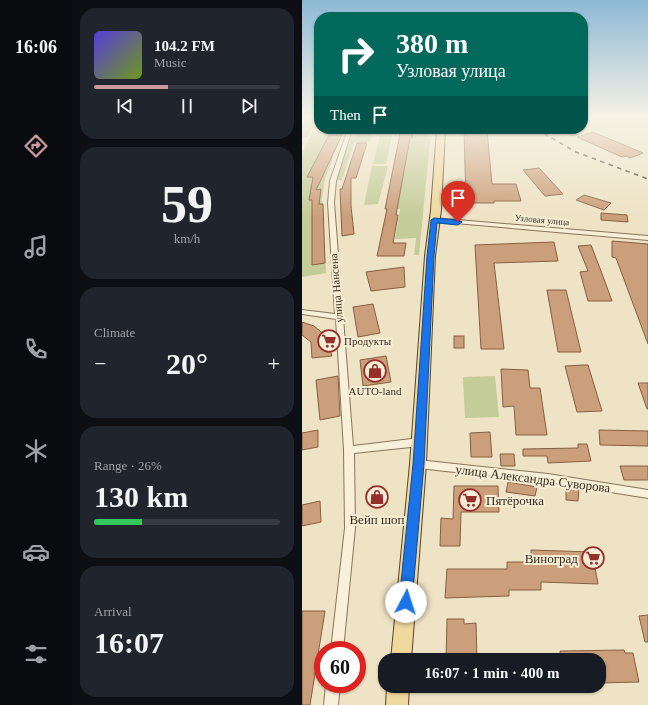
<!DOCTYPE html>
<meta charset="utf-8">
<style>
body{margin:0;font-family:"Times New Roman",serif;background:#20242c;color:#f1f3f6;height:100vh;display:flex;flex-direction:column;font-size:15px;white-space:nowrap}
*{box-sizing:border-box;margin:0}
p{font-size:13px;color:#9ea1a6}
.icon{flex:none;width:22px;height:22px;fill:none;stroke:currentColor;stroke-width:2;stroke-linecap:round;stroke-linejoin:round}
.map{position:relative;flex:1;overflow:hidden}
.details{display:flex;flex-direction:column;gap:8px;padding:8px;background:#0d0f14;width:230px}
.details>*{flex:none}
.banner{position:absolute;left:12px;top:12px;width:274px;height:122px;border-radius:16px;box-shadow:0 1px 3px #0004;background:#00695c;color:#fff;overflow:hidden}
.speed{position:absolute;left:12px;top:641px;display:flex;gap:8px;font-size:20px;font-weight:700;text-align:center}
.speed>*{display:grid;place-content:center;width:52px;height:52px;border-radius:50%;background:#171b24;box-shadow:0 1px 3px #0004;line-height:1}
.speed .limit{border:6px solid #d22;background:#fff;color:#111}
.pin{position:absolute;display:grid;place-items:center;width:34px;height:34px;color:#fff;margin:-41px -17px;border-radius:50% 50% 50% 0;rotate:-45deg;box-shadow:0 0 4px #0007}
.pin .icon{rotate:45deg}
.me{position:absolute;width:44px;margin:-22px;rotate:5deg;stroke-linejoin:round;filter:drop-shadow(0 0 3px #0008)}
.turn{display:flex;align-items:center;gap:14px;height:84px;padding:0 16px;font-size:18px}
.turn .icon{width:52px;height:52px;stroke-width:2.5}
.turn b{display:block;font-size:28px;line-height:34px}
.then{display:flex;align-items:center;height:38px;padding:0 16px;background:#0003;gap:8px;font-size:15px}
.big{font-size:30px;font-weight:600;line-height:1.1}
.details .tile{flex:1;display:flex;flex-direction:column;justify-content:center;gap:6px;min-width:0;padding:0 14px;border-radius:16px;background:#20242c}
.details .dial{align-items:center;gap:0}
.dial b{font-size:52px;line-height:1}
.song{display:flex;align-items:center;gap:12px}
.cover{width:48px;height:48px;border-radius:6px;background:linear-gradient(135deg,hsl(250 70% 55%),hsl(80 70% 35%))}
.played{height:4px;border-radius:2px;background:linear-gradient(90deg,#c89a9b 40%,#363941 40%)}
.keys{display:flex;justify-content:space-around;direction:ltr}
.heat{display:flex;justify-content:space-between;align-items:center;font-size:22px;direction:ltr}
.charge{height:6px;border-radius:3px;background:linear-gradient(90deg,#34c759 26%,#363941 0)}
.trip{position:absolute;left:76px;top:653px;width:228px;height:40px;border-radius:16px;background:#171b24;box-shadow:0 1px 3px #0004;font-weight:600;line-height:40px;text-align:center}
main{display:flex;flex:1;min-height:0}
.tab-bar{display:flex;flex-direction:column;width:72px;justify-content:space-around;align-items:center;background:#090b0e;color:#9ea1a6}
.tab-bar .icon{width:28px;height:28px}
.tab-bar .selected{color:#c89a9b}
.tab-bar b{font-size:18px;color:#f1f3f6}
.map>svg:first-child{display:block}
.green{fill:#c4cc99}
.building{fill:#cb9f7b;stroke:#875f41}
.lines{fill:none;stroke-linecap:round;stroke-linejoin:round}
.street-casing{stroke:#88745b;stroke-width:2}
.primary-casing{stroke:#56432f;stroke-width:2}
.street{fill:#f8f0d8;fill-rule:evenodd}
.primary{fill:#f0d99d;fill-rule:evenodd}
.rail{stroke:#392c1f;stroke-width:1.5;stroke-dasharray:4.5 4.5;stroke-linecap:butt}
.route{fill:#1a73e8;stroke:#114b97}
.labels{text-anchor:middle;stroke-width:4;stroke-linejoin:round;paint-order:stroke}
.far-street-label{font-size:9px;fill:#392c1f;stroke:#f5edd4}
.street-label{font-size:11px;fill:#392c1f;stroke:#f5edd4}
.poi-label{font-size:11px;fill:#392c1f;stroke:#f5edd4;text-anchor:start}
.near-street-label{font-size:13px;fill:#392c1f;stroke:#f5edd4}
.near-poi-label{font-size:13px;fill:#392c1f;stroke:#f5edd4;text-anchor:start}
</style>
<main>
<nav class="tab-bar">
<b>16:06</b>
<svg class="icon selected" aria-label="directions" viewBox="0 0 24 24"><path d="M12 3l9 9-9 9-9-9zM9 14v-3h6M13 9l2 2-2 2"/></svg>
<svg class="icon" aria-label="music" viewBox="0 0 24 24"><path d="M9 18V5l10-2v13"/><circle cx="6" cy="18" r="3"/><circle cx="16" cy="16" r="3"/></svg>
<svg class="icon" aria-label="phone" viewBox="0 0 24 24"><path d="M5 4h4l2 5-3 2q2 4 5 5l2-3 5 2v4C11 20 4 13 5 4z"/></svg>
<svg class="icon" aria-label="climate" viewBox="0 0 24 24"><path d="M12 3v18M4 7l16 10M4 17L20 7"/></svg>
<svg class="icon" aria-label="car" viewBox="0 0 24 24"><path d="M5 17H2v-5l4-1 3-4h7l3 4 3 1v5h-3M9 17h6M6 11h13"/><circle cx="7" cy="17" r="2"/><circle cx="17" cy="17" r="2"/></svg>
<svg class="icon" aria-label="filters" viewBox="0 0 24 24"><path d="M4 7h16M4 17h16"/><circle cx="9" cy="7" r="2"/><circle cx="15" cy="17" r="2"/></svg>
</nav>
<section class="details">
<div class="tile">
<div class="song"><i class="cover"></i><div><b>104.2 FM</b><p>Music</p></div></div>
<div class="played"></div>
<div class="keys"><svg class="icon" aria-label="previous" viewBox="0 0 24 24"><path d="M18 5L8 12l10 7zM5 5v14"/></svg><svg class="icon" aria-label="pause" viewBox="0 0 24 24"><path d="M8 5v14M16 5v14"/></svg><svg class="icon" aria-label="next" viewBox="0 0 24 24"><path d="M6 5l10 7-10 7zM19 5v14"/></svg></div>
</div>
<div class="tile dial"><b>59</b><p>km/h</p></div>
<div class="tile"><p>Climate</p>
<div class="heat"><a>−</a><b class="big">20°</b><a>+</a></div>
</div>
<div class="tile"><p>Range · 26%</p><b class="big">130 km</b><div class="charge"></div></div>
<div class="tile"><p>Arrival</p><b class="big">16:07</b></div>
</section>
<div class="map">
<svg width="346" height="705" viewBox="0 0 346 705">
<rect width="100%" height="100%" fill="#eee3c5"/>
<g class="green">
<path d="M 1,118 L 17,118 L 17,127 L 8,131 L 6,137 L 0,137 L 0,120 Z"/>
<path d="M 112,129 L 126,129 L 128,142 L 117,255 L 112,255 L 114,238 L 93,239 L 98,209 L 95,209 L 106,148 Z"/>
<path d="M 10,132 L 40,133 L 23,179 L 20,199 L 24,273 L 0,277 L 0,154 Z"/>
<path d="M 56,133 L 71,133 L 68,134 L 67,137 L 69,137 L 68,142 L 52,143 L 40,180 L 33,180 L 47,137 L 54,137 Z"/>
<path d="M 78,136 L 90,136 L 84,164 L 71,164 Z"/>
<path d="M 70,166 L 86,166 L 76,204 L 62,205 Z"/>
<path d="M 193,376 L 197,417 L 163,418 L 161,377 Z"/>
</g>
<g class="building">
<path d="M 99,129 L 110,129 L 109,131 L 111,131 L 110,138 L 108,138 L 94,215 L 96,215 L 91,243 L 104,243 L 102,256 L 75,256 L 85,209 L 83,209 Z"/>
<path d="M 162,129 L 182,129 L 182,131 L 185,131 L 190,184 L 214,184 L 219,201 L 192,201 L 192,203 L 164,203 Z"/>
<path d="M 291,132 L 341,153 L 328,158 L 324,156 L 320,157 L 275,137 Z"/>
<path d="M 27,135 L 40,135 L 14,190 L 19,189 L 17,204 L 21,204 L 23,263 L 10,265 L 10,200 L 7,200 L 11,177 L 5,177 Z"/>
<path d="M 55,143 L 65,143 L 54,178 L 49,178 L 49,206 L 52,234 L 40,236 L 38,189 L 40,189 Z"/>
<path d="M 237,168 L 261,194 L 243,196 L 221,170 Z"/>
<path d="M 282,195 L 309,203 L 302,210 L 274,200 Z"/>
<path d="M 299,213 L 325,215 L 326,222 L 299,220 Z"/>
<path d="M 310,241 L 346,244 L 346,344 L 314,258 L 310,257 Z"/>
<path d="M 252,242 L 256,261 L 192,263 L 202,349 L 179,349 L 173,245 Z"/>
<path d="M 289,245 L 299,271 L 310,301 L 286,301 L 278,272 L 286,271 L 276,246 Z"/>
<path d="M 102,267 L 103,287 L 69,291 L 64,272 Z"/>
<path d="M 245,290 L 264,290 L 279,352 L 256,352 Z"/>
<path d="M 71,304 L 78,333 L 56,337 L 51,307 Z"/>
<path d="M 0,322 L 12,326 L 24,336 L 30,356 L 10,358 L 9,342 L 0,335 Z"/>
<rect x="152" y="336" width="10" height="12"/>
<path d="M 84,356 L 89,382 L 61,386 L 58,360 Z"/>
<path d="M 282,365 L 286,365 L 300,411 L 275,412 L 263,366 Z"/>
<path d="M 199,369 L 226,370 L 228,388 L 238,388 L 245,435 L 214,435 L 212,406 L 201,407 Z"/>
<path d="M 36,376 L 38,416 L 18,420 L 14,380 Z"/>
<path d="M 336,383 L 346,383 L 346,409 L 345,409 Z"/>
<path d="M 16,430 L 16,447 L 0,450 L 0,433 Z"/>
<path d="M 297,430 L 346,431 L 346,446 L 298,445 Z"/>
<path d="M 188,432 L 190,457 L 169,457 L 168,433 Z"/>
<path d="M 276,444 L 285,444 L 289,461 L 246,463 L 245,456 L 221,456 L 221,449 L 276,448 Z"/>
<path d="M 198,454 L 212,454 L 213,466 L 199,466 Z"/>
<path d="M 318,466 L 346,466 L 346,480 L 322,480 Z"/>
<path d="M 206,482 L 235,487 L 233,496 L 204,492 Z"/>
<path d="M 152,486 L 196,486 L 197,512 L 159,512 L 158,546 L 138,546 L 139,518 L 151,519 Z"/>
<path d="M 264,486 L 277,488 L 276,501 L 264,500 Z"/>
<path d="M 72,490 L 79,490 L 79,503 L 71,504 Z"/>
<path d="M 18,501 L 19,522 L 0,526 L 0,505 Z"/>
<path d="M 229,550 L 290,552 L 296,584 L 239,582 L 239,590 L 207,590 L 207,596 L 143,598 L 145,569 L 205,569 L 205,562 L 229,562 Z"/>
<path d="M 0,611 L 23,611 L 8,705 L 0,705 Z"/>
<path d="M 346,615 L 346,642 L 343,642 L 337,616 Z"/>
<path d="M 145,619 L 162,619 L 162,624 L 174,623 L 175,660 L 144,660 Z"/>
<path d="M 322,650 L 323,653 L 331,653 L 337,682 L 297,683 L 297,660 L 259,660 L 258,651 Z"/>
</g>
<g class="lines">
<g class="street-casing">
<g id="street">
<path d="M 46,129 L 50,129 L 34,181 L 32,203 L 51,446 L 118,438 L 121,439 L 123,442 L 121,445 L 118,446 L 52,453 L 53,528 L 41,650 L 29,650 L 43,528 L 42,450 L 34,319 L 0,314 L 0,310 L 33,314 L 26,203 L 28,181 Z"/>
<path d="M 262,129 L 267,129 L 274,134 L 270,135 Z"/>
<path d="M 132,218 L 346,236 L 346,240 L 130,221 L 130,219 Z"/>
<path d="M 116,460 L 246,474 L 346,490 L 346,498 L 246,482 L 116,468 L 113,467 L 111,464 L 113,461 Z"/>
<path d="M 24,684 L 38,684 L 36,705 L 22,705 Z"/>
</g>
</g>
<g class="primary-casing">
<g id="primary">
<path d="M 135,129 L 143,129 L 139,210 L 133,256 L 124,464 L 109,660 L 89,660 L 108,464 L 123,256 L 129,210 Z"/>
<path d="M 85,686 L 107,686 L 106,705 L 84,705 Z"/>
</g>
</g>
<use href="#street" class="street"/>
<use href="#primary" class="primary"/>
<path class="rail" d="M 234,129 L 274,152 L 346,179"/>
</g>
<linearGradient id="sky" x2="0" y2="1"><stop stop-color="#8db9d6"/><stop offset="0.54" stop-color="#f7f2e5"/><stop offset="1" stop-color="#f7f2e5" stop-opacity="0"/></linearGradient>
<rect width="346" height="217" fill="url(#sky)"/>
<path class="route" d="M 132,218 L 156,220 L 160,222 L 156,225 L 135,223 L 132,256 L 122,464 L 110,602 L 108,607 L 104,609 L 99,607 L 97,602 L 111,464 L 125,256 L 129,220 Z"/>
<defs>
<g id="supermarket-ring" transform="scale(1.15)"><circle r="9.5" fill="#f5edd4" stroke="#962e2c" stroke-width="1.5"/><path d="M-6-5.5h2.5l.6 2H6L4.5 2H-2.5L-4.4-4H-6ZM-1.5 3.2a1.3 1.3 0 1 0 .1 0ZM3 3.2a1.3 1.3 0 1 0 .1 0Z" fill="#962e2c"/></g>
<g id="shop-ring" transform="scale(1.15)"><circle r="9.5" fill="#f5edd4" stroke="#962e2c" stroke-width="1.5"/><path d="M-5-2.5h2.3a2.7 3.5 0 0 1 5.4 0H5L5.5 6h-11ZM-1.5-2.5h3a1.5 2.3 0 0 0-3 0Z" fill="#962e2c"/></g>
</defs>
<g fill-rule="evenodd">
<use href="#supermarket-ring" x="27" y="341"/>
<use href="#shop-ring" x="73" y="371"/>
<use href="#shop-ring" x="75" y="497"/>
<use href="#supermarket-ring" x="168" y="500"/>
<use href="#supermarket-ring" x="291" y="558"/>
</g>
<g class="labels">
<g class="far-street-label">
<text transform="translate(240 220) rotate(5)" y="3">Узловая улица</text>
</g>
<g class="street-label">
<text transform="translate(34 288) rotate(-95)" y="4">улица Нансена</text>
</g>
<g class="poi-label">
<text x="42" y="345">Продукты</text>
<text x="73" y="395" text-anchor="middle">AUTO-land</text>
</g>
<g class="near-street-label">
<text transform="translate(231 478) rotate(7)" y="5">улица Александра Суворова</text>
</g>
<g class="near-poi-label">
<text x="184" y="505">Пятёрочка</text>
<text x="75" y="524" text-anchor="middle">Вейп шоп</text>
<text x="276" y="563" text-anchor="end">Виноград</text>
</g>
</g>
</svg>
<div class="speed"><div class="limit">60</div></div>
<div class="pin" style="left:156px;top:222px;background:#d93025"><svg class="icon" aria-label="arrive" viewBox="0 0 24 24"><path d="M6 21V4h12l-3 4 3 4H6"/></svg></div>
<svg class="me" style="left:104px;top:602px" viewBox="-20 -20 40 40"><circle r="19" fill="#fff"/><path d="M0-13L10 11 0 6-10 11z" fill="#1a73e8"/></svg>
<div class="trip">16:07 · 1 min · 400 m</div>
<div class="banner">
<div class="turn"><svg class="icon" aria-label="right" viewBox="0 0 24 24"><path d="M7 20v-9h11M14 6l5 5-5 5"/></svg><div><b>380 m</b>Узловая улица</div></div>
<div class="then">Then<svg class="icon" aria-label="arrive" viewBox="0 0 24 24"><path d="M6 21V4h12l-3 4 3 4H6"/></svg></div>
</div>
</div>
</main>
